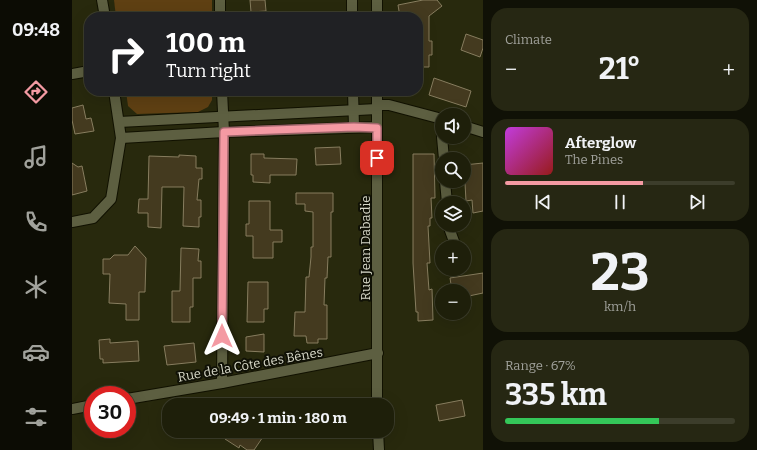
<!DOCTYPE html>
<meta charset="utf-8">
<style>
body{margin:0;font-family:Bitter,serif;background:#262713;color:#f1f3f6;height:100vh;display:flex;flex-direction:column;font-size:15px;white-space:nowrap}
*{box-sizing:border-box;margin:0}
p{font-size:13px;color:#a1a29c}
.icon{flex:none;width:22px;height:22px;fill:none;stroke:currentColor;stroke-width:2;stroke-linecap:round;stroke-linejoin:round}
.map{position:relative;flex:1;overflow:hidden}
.side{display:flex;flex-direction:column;gap:8px;padding:8px;background:#101106;width:274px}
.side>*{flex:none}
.top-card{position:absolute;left:12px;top:12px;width:339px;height:84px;border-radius:16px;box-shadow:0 4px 16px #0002,0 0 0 1px #3c3d2b;background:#202124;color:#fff;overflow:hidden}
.tools{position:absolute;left:363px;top:108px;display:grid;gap:8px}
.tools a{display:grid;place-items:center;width:36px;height:36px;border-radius:50%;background:#1e1f0a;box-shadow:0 4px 16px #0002,0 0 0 1px #3c3d2b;font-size:20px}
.speed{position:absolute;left:12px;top:386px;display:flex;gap:8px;font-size:20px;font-weight:700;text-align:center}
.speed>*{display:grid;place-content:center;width:52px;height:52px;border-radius:50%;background:#1e1f0a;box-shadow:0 4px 16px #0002,0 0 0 1px #3c3d2b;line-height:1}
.speed .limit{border:6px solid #d22;background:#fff;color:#111}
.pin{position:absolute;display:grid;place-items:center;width:34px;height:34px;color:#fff;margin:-17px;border-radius:8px;box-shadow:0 2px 6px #0006}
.me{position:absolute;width:44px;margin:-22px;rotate:0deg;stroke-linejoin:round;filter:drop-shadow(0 0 3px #0008)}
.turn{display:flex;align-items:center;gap:14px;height:84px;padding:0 16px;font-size:18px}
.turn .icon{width:52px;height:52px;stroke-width:2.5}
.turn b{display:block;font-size:28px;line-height:34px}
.big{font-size:30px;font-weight:700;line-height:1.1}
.side .tile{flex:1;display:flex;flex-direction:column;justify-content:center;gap:6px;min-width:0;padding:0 14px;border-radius:16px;background:#262713}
.side .dial{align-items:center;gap:0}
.dial b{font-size:52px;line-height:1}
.song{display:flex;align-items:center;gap:12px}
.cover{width:48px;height:48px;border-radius:6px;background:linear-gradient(135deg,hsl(290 70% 55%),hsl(0 70% 35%))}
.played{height:4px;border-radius:2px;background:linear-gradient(90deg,#f49aa3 60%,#3c3d2b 60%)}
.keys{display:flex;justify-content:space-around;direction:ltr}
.heat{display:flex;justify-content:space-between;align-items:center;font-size:22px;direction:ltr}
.charge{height:6px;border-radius:3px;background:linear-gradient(90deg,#34c759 67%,#3c3d2b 0)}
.trip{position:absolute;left:90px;top:398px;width:232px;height:40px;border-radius:16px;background:#1e1f0a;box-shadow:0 4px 16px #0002,0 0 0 1px #3c3d2b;font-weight:700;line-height:40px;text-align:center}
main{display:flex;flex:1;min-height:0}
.tab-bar{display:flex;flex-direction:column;width:72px;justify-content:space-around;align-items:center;background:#0c0c04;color:#a1a29c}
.tab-bar .icon{width:28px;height:28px}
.tab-bar .selected{color:#f49aa3}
.tab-bar b{font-size:18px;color:#f1f3f6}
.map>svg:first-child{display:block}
.green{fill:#5f4013}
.building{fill:#443a1f;stroke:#877d5f}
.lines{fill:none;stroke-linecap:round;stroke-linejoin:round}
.minor-casing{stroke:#110;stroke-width:12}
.tertiary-casing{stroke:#110;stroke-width:12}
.minor{stroke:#5d5f41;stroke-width:10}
.tertiary{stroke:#5d5f41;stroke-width:10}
.route-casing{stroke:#9f646a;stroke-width:10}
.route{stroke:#f49aa3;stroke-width:7}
.labels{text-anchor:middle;stroke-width:4;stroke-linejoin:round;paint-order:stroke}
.street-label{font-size:13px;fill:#d8d9c9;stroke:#101106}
</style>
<main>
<nav class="tab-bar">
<b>09:48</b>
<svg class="icon selected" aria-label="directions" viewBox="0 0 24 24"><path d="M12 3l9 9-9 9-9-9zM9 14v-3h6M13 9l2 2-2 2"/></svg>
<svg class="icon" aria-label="music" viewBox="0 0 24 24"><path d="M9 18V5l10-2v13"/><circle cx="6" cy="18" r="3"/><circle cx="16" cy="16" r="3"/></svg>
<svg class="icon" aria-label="phone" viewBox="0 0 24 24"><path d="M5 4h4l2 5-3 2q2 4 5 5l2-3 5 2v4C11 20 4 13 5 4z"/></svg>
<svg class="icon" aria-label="climate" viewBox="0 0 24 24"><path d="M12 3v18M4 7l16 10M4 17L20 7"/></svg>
<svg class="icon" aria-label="car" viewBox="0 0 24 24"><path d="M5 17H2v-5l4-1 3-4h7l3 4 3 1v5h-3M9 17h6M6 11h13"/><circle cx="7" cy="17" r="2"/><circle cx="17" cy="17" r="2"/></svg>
<svg class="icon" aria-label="filters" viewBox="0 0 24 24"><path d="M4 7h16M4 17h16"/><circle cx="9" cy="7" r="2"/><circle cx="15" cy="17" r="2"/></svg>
</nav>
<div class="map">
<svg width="411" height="450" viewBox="0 0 411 450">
<rect width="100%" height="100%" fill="#28290d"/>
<g class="green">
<path d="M 42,0 L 140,0 L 140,17 L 44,17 Z"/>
<path d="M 54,91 L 140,91 L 140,100 L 136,107 L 126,112 L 65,114 L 56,106 Z"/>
</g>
<g class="building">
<path d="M 178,0 L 193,0 L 194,11 L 179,12 Z"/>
<path d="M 351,0 L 365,0 L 370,6 L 357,16 L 357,41 L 360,41 L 360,55 L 357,55 L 357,67 L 346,67 L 346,17 L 328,17 L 326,5 Z"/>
<path d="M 394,34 L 411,40 L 411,48 L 408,57 L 389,50 Z"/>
<path d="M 362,78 L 399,91 L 394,107 L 357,95 Z"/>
<path d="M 11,105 L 14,119 L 19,118 L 22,131 L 3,134 L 0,120 L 0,108 Z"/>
<path d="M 268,147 L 269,164 L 244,165 L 243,148 Z"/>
<path d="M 179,154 L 192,154 L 192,158 L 225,159 L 224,175 L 198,175 L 198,183 L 181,182 L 181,175 L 179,175 Z"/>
<path d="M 341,154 L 362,154 L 363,198 L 359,198 L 360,218 L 358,218 L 358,226 L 356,226 L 358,263 L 355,263 L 357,290 L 360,289 L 361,320 L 346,321 L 346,312 L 344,312 L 341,263 Z"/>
<path d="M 107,155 L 124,156 L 124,168 L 130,168 L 130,179 L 127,179 L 125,200 L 129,200 L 129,217 L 127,217 L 127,227 L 111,226 L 112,187 L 90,187 L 89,228 L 76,227 L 76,213 L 66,213 L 67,199 L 76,199 L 77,156 L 107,157 Z"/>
<path d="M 0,163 L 6,167 L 10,166 L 15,191 L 0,195 Z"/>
<path d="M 411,163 L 411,211 L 401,213 L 400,200 L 394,201 L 392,165 Z"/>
<path d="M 224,193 L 261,193 L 261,212 L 259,212 L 259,257 L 256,257 L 255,278 L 253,278 L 252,305 L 255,305 L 255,339 L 246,339 L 246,343 L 235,343 L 234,336 L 222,336 L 223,312 L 233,312 L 234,277 L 237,277 L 239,257 L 239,247 L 241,247 L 241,212 L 233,211 L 233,204 L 224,204 Z"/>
<path d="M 177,201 L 198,201 L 198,230 L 210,230 L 210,242 L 201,242 L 201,258 L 181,258 L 181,236 L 174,236 L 174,224 L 177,224 Z"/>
<path d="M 63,246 L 74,258 L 73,292 L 67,292 L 67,320 L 54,320 L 54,304 L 37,303 L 38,274 L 31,274 L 31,259 L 38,259 L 42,255 L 56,255 Z"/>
<path d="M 109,248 L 127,249 L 126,261 L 129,261 L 129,278 L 121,278 L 121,307 L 118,307 L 118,322 L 100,322 L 100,291 L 108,291 Z"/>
<path d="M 411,273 L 411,293 L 392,297 L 392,291 L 380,291 L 378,278 Z"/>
<path d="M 176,282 L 196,282 L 196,309 L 192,309 L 192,322 L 175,322 Z"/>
<path d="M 192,334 L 192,352 L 174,351 L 174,337 Z"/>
<path d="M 38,339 L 38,343 L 66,341 L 67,361 L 31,363 L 31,359 L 28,359 L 27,340 Z"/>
<path d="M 122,343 L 124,362 L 95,365 L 92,346 Z"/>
<path d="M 390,400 L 393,416 L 367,421 L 364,405 Z"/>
<path d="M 159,431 L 195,431 L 182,450 L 175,450 L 168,445 L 167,448 L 153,439 Z"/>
</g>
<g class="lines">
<g class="minor-casing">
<g id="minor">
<path d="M 30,0 L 33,17"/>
<path d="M 148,0 L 148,17"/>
<path d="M 280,0 L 280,17"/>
<path d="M 0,74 L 17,71"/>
<path d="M 281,91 L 282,127"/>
<path d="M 305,105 L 317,105 L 370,119"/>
<path d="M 47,122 L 305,109"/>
<path d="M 392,126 L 411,132"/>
<path d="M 370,137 L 372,159"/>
<path d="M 49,138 L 152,132 L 305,127"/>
<path d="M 373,181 L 375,203"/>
<path d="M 0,222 L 21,218 L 39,199 L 49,138 L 42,91"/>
<path d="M 376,225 L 384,247"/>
<path d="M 150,383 L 152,132 L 150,91"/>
<path d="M 55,399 L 150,383 L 306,353"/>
<path d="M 0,409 L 21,405"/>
</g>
</g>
<g class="tertiary-casing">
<g id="tertiary">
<path d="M 305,17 L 305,0"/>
<path d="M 305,405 L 305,91"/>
<path d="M 306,431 L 307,450"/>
</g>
</g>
<use href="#minor" class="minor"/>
<use href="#tertiary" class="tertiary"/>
</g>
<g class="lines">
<g class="route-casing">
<path id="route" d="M 150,336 L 152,132 L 282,127 L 305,128 L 305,158"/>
</g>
<use href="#route" class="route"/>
</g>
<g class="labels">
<g class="street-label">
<text transform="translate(293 248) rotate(-90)" y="5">Rue Jean Dabadie</text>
<text transform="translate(178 364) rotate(-10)" y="5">Rue de la Côte des Bênes</text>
</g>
</g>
</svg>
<div class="tools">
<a><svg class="icon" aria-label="sound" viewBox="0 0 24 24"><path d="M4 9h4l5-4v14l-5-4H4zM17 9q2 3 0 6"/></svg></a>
<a><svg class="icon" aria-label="search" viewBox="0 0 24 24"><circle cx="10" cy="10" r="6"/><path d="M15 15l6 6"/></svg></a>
<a><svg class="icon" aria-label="layers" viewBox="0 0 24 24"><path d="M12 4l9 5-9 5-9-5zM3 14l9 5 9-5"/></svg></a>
<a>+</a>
<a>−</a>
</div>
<div class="speed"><div class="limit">30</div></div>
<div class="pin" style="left:305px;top:158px;background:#d93025"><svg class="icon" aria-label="arrive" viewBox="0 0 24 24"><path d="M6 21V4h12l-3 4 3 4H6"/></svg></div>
<svg class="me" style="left:150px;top:336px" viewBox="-20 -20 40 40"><path d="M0-17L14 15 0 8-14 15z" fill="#f49aa3" stroke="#fff" stroke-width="4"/></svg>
<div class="trip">09:49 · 1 min · 180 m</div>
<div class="top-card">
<div class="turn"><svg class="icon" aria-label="right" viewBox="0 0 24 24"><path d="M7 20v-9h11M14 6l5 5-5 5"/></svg><div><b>100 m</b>Turn right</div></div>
</div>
</div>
<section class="side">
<div class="tile"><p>Climate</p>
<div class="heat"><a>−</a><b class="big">21°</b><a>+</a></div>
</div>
<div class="tile">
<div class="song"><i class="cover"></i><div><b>Afterglow</b><p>The Pines</p></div></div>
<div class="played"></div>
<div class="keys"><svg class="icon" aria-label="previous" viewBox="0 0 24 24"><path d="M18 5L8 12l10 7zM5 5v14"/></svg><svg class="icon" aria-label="pause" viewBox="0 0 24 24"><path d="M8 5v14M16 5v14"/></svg><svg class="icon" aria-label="next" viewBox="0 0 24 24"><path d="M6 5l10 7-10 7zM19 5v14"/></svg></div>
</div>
<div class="tile dial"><b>23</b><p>km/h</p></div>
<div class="tile"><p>Range · 67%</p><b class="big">335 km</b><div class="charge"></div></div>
</section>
</main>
